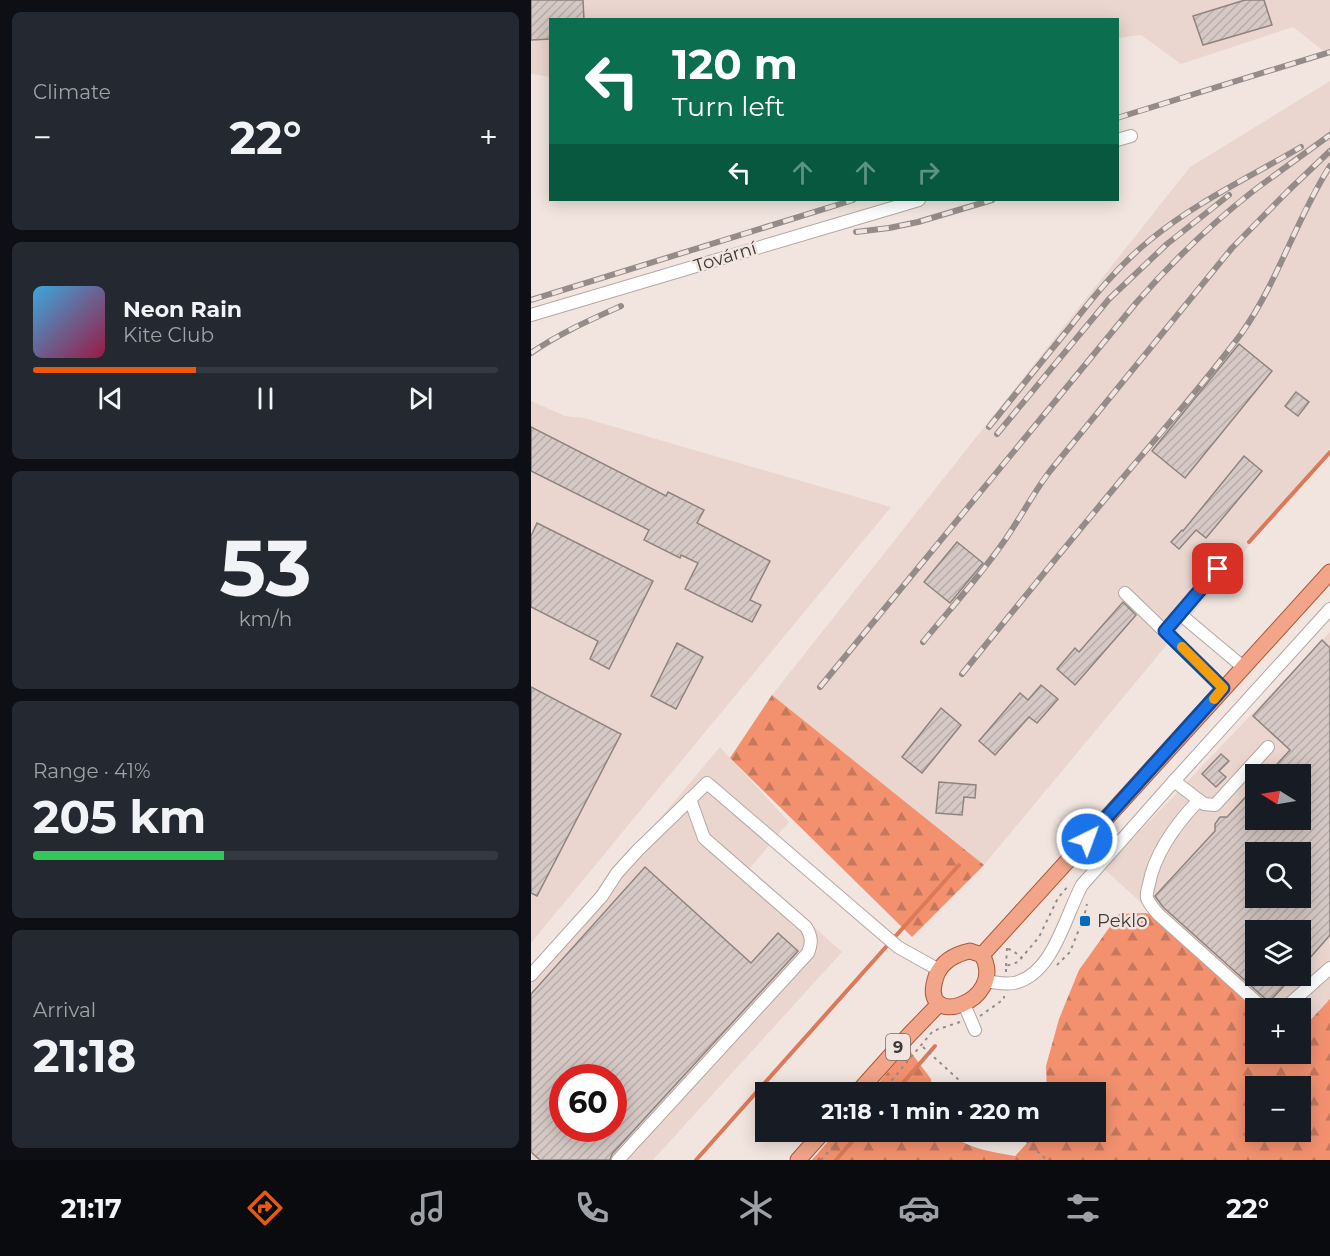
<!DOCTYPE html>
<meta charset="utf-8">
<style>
body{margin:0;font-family:Montserrat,sans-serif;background:#242831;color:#f1f3f6;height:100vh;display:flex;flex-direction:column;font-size:22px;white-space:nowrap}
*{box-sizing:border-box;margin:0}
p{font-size:20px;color:#9ea1a6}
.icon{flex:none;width:33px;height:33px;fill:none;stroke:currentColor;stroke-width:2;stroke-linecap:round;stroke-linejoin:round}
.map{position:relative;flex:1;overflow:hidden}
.drawer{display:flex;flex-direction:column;gap:12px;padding:12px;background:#0d0f14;width:531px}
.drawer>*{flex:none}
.banner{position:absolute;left:18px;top:18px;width:570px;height:183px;border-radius:0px;box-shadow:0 3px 15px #0003;background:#0b6e4f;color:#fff;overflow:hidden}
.needle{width:39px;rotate:281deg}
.controls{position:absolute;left:714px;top:764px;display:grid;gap:12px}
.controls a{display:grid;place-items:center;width:66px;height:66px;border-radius:0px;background:#171b24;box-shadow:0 3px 15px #0003;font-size:30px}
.speed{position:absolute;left:18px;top:1064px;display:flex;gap:12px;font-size:30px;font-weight:700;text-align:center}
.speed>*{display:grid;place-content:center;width:78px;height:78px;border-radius:50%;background:#171b24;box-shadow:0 3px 15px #0003;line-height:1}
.speed .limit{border:9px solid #d22;background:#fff;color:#111}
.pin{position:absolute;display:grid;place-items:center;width:51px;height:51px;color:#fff;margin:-26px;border-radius:12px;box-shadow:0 3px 9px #0006}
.me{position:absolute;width:66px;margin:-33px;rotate:42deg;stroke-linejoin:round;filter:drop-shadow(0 0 4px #0008)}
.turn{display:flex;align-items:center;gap:21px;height:126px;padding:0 24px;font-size:27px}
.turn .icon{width:78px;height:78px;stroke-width:2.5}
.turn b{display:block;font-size:42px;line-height:51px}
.lanes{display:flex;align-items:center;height:57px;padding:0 24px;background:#0003;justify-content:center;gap:30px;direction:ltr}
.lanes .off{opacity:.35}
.big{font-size:45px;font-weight:700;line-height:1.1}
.drawer .widget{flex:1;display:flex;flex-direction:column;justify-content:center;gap:9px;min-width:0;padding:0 21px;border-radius:9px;background:#242831}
.drawer .dial{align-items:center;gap:0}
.dial b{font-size:78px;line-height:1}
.song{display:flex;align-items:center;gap:18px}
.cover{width:72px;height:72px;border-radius:9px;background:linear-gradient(135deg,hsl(200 70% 55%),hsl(340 70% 35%))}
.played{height:6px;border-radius:3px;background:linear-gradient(90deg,#ea580c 35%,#363941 35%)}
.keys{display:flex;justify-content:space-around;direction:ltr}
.heat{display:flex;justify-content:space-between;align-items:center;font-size:33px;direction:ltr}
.charge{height:9px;border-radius:4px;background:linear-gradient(90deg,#34c759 41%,#363941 0)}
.trip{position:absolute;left:224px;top:1082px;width:351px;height:60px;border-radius:0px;background:#171b24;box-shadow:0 3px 15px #0003;font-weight:700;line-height:60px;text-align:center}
.menu{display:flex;height:96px;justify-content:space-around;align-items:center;background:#090b0e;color:#9ea1a6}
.menu .icon{width:42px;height:42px}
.menu .current{color:#ea580c}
.menu b{font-size:27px;color:#f1f3f6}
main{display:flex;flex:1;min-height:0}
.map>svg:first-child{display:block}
.built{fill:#ead6cf;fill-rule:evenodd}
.forest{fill:url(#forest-firs);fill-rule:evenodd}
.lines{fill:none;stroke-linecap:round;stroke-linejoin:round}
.stream{stroke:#da7a59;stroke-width:4}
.building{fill:url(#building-hatch);stroke:#8f837f;stroke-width:1.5;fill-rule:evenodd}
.minor-casing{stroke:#b4a7a3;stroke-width:14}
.major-casing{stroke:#ae5939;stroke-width:17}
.path{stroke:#958c89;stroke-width:2;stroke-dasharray:3 4.5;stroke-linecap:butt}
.minor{stroke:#fff;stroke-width:12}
.major{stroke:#f2a589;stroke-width:15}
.rail-casing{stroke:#958c89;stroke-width:6}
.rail{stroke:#f2e5e0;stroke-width:4;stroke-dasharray:11;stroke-linecap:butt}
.route-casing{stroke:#114b97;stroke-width:15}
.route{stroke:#1a73e8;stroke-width:10}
.slow{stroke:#f59e0b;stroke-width:10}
.poi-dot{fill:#046cb8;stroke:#f2e5e0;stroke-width:2}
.labels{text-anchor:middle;stroke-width:5;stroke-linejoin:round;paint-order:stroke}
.shield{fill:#f2e5e0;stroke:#756d6a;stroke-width:1.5}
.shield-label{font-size:16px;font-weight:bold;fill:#3f3a38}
.street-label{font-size:18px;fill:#3f3a38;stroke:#f2e5e0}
.poi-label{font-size:18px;fill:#3f3a38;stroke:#f2e5e0;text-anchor:start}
</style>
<main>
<section class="drawer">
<div class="widget"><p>Climate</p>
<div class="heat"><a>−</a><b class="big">22°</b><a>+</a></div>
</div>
<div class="widget">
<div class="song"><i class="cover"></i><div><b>Neon Rain</b><p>Kite Club</p></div></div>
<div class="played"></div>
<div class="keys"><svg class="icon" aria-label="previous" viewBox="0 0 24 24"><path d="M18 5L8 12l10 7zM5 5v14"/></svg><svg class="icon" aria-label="pause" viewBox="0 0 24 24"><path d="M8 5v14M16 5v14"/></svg><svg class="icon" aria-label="next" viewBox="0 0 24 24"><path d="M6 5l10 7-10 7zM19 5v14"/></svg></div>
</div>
<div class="widget dial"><b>53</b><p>km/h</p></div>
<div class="widget"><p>Range · 41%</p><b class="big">205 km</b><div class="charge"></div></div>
<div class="widget"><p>Arrival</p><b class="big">21:18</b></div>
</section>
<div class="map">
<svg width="799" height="1160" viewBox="0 0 799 1160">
<defs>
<pattern id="forest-firs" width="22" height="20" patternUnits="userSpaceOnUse" patternTransform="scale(1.5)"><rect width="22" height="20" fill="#f3916f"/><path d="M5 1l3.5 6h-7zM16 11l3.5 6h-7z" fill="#c6775c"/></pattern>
<pattern id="building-hatch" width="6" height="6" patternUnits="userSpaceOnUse" patternTransform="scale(1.5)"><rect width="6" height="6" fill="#d6c9c5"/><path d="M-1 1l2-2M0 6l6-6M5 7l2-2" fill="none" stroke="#b9adaa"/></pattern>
</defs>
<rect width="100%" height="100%" fill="#f2e5e0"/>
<g class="built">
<path d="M 0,0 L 799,0 L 799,56 L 762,27 L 650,64 L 610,35 L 587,38 L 586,20 L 20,20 L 19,77 L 0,74 Z"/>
<path d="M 799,81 L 799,448 L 453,865 L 241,695 L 659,167 Z"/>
<path d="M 0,401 L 34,416 L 53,418 L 360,507 L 0,943 Z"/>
<path d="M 799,632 L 799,999 L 770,1030 L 770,1008 L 727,1008 L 573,869 ZM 724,774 L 770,774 L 770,819 L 724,819 ZM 724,852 L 770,852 L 770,897 L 724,897 ZM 724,930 L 770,930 L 770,975 L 724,975 Z"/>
<path d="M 189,747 L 258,822 L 218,869 L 311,952 L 122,1160 L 0,1160 L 0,966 L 62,896 L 79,870 L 97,850 L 116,834 ZM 32,1077 L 82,1077 L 82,1128 L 32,1128 Z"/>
</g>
<g class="forest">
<path d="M 241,695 L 453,865 L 381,937 L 199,758 Z"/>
<path d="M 612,913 L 623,914 L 724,1008 L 724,1053 L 770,1053 L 770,1030 L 799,999 L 799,1160 L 281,1160 L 306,1131 L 418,1131 C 433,1149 463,1152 484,1156 L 507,1131 L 564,1131 L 564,1092 L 516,1092 L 515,1066 L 528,1019 L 548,970 L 588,914 ZM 724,1086 L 770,1086 L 770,1131 L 724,1131 Z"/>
<path d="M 379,1051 L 400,1079 L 401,1092 L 340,1092 L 364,1063 Z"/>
</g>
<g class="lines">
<g class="stream">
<path d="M 718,542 L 799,452"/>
<path d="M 364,1092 L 404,1046"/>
<path d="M 165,1160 L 428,865"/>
<path d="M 305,1160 L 330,1131"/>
</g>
</g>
<g class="building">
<path d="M 0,0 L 52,0 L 53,20 L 20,20 L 20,39 L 0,40 Z"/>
<path d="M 714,0 L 733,0 L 741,25 L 672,45 L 662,16 Z"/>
<path d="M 708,344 L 741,371 L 654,478 L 621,451 Z"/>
<path d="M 765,392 L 778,402 L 767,416 L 754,406 Z"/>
<path d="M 0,427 L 135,496 L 137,492 L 173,510 L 166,523 L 239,561 L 219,600 L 230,605 L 221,622 L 154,589 L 167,563 L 150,555 L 149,558 L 113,540 L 118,530 L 0,471 Z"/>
<path d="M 713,456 L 731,471 L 675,538 L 665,530 L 648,549 L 640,542 L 651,530 L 652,531 Z"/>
<path d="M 6,523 L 122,581 L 78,669 L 59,659 L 67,641 L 0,607 L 0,536 Z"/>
<path d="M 426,542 L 452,563 L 419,603 L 393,582 Z"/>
<path d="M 592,602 L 605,615 L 544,685 L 526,669 L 544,648 L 548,652 Z"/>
<path d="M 791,640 L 799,648 L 799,935 L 770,968 L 770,930 L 724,930 L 724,975 L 763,975 L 738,1002 L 632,907 L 624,896 L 684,831 L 684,824 L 689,817 L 696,817 L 724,787 L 724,819 L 770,819 L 770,774 L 737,774 L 759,750 L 722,716 ZM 724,852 L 770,852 L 770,897 L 724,897 Z"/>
<path d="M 146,643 L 172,657 L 145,709 L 120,696 Z"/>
<path d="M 510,685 L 527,699 L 506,723 L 498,717 L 464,755 L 448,741 L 489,693 L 497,700 Z"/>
<path d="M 0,687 L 90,734 L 6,896 L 0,893 Z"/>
<path d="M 410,708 L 430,725 L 391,773 L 371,757 Z"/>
<path d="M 690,754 L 698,761 L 688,771 L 695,777 L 685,787 L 671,774 Z"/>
<path d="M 408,782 L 445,785 L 444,798 L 433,797 L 431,815 L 405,813 Z"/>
<path d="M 114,867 L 220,963 L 247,933 L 267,951 L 81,1154 L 79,1160 L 9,1160 L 0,1152 L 0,994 ZM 32,1077 L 82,1077 L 82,1128 L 32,1128 Z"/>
</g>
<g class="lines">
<g class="minor-casing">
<g id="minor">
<path d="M 586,140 L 600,136"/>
<path d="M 0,315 L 388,200"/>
<path d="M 594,593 L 692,688"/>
<path d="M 649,614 L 712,667"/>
<path d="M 634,631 L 700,554"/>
<path d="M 643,781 L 673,804 L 684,805 L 737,747"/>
<path d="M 668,800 C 645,824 624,852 618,884 C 617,889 615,894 616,898 C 618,904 623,909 627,914 L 732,1008"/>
<path d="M 0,975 L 71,896 L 86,873 L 107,850 L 176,783 L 367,947 L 408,970"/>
<path d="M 454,981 C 464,982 473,985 483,983 C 522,975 534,916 551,885 L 643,781 L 799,609"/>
<path d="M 433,1004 L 444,1030"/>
<path d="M 754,1008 L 799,968"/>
<path d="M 87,1160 L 277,953 C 281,943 281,937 275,927 L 173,838 L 159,799"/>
</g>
</g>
<g class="major-casing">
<g id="major">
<path d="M 439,951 L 451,955 C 478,1002 383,1034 406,974 C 412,961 425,954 439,951 Z"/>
<path d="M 451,955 L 799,572"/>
<path d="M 327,1092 L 378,1035 L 408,1004"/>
<path d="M 267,1160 L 293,1131"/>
</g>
</g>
<g class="path">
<path d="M 477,949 L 481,950 L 491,958"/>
<path d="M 526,965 L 539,952 L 553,917 L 556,904"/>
<path d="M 475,966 L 476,948"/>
<path d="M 475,972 L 475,966 L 487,962 L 508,937 L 527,898 L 537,886"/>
<path d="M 449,1016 L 473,999 L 473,996"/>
<path d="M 392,1047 L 441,1092"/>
<path d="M 351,1092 L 402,1031 L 429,1022"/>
<path d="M 484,1131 L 516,1160"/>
<path d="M 290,1160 L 316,1131"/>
</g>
<use href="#minor" class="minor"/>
<use href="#major" class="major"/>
<g class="rail-casing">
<g id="rail">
<path d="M 586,118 L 799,52"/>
<path d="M 325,232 L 358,228 L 387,222 L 461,200"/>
<path d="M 0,300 L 322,200"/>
<path d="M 0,353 C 29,333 59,320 90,306"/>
<path d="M 458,427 C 485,393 512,360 539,327 C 563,296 588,265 619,240 C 665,202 719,177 770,147"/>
<path d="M 466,434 L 578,299 L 636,244 L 698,195"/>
<path d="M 392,642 C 420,608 451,574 476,537 C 491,515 503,492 519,471 L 701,248 L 758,190 L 799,151"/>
<path d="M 431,674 C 485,607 540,540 595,474 C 634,428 674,382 710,334 C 747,282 765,219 799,166"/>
<path d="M 289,687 L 605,303 C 640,263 679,225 721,192 C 746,173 773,154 799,135"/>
</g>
</g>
<use href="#rail" class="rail"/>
</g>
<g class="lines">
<g class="route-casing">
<path id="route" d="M 556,839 L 692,688 L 634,631 L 687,569"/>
</g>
<use href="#route" class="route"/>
<path class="slow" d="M 651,647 L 692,688 L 683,699"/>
</g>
<rect class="poi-dot" x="548" y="915" width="12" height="12" rx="3"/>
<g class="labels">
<rect class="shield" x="355" y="1034" width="24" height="26" rx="4.5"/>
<g class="shield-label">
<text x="367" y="1053">9</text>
</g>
<g class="street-label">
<text transform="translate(194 257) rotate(-17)" y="6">Tovární</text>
</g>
<g class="poi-label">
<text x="566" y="927">Peklo</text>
</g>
</g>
</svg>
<div class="controls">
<a><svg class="needle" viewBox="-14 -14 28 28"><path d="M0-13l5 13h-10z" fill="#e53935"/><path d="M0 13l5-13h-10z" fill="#9ea1a6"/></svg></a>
<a><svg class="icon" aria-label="search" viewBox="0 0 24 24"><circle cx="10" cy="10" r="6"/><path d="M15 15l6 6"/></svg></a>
<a><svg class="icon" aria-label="layers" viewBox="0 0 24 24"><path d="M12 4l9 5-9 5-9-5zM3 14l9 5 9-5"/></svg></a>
<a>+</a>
<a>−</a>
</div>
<div class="speed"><div class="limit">60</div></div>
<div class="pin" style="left:687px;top:569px;background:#d93025"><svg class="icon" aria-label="arrive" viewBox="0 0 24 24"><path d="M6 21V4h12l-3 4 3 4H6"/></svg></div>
<svg class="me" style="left:556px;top:839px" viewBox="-20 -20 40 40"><circle r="17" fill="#1a73e8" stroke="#fff" stroke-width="3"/><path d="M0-11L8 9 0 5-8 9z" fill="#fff"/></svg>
<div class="trip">21:18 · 1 min · 220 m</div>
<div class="banner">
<div class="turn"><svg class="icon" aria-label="left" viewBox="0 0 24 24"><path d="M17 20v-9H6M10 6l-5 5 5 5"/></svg><div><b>120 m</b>Turn left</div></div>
<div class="lanes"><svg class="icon" aria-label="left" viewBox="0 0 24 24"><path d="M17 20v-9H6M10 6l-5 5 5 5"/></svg><svg class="icon off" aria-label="ahead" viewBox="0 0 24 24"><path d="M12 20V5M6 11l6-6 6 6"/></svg><svg class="icon off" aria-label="ahead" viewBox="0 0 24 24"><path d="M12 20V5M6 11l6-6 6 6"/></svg><svg class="icon off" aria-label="right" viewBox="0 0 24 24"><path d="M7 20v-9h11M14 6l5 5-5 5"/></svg></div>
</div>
</div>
</main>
<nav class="menu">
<b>21:17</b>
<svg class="icon current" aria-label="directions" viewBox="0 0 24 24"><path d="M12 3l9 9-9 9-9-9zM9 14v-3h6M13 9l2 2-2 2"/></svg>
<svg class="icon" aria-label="music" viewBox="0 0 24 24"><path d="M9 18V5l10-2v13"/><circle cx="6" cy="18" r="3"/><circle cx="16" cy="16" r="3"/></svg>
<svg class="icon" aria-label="phone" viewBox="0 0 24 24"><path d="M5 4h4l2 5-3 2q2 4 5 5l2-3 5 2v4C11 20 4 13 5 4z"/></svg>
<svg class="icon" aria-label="climate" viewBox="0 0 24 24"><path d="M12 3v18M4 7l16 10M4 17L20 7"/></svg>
<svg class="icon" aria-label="car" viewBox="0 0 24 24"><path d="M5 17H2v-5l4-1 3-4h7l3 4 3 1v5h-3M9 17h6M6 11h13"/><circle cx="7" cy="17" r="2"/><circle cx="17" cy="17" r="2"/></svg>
<svg class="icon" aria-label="filters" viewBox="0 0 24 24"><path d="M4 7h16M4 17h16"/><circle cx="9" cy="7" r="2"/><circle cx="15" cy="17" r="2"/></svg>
<b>22°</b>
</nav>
